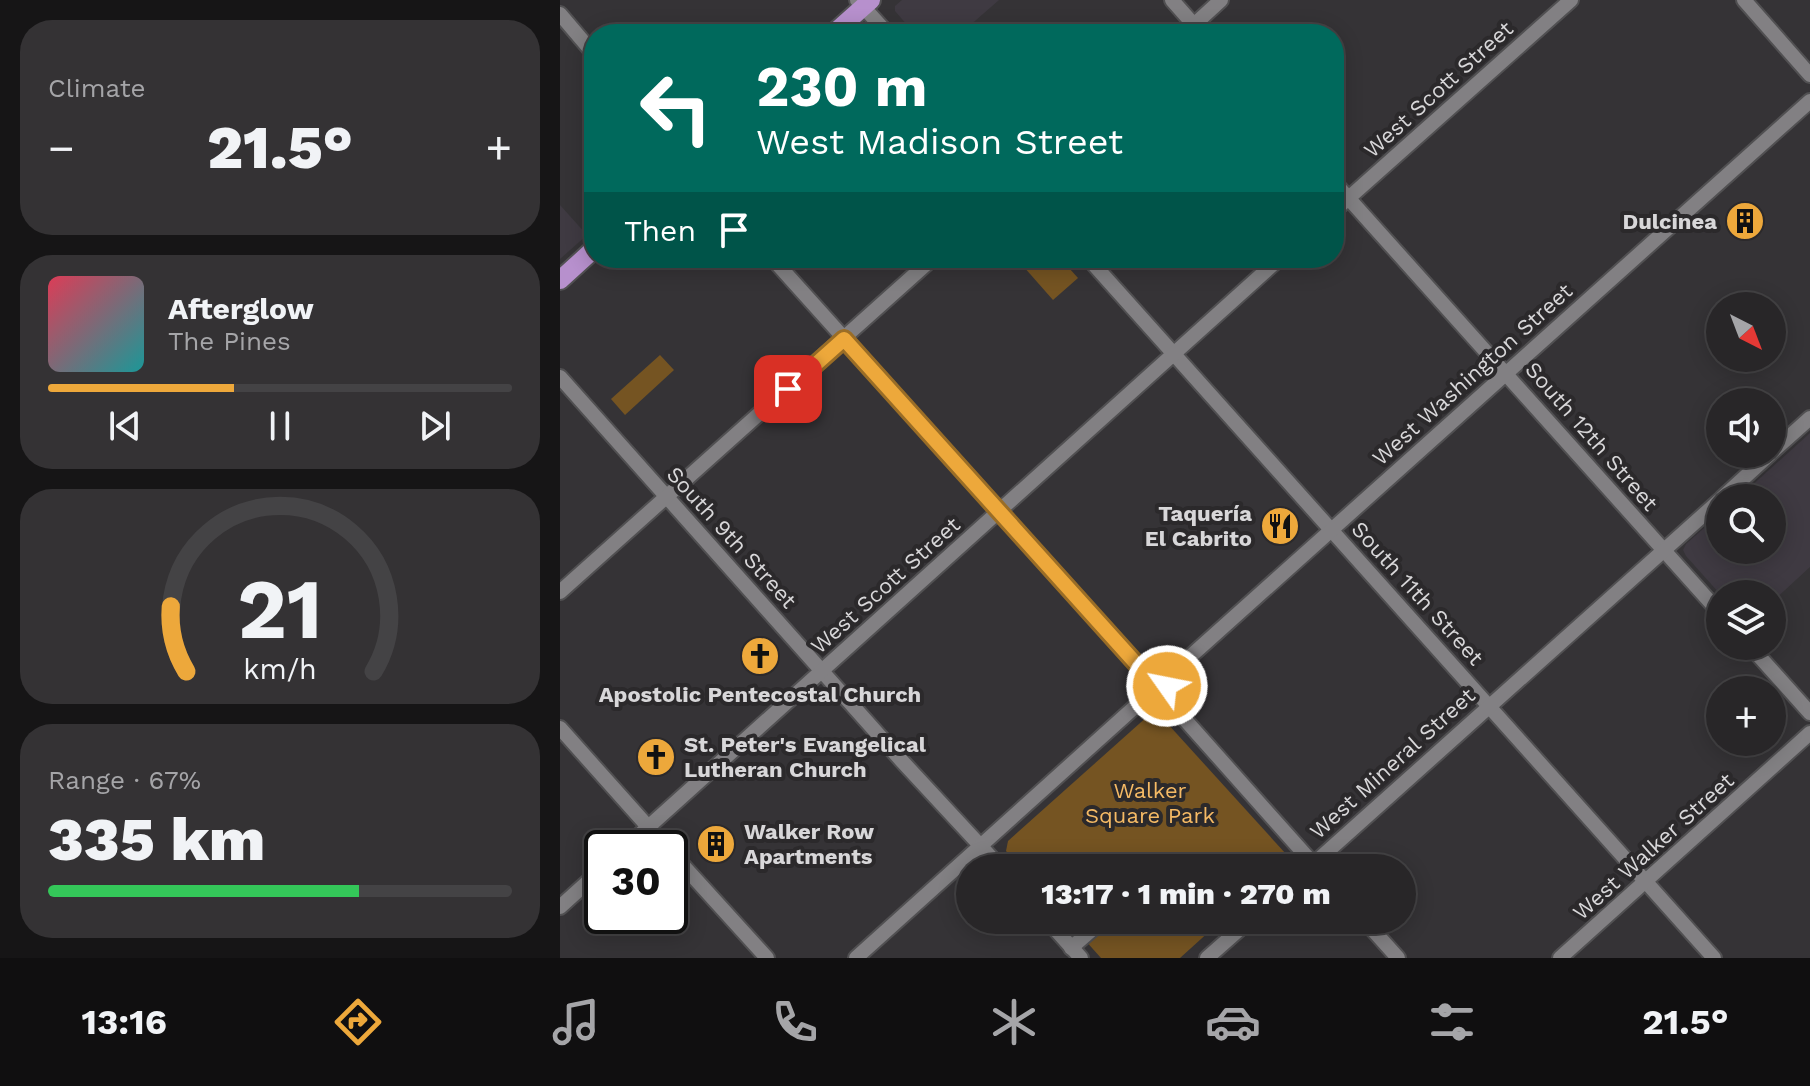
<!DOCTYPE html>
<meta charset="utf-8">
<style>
body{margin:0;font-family:"Work Sans",sans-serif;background:#343234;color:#f1f3f6;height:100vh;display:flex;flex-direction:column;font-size:30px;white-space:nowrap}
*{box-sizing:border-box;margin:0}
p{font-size:26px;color:#a5a5a8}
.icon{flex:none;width:44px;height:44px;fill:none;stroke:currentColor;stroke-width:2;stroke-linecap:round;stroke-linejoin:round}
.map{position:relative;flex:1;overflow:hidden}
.details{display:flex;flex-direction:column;gap:20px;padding:20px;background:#161516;width:560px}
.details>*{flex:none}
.banner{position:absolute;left:24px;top:24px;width:760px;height:244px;border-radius:32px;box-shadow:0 4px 20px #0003,0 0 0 2px #444345;background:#00695c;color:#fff;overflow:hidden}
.needle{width:52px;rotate:138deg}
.buttons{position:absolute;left:1146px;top:292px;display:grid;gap:16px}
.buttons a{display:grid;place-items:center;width:80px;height:80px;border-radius:50%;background:#282628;box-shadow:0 4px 20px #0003,0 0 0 2px #444345;font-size:40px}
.speed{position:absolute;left:24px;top:830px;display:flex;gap:16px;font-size:40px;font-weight:700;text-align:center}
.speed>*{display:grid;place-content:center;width:104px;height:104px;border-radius:50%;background:#282628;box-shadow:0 4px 20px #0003,0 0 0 2px #444345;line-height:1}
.speed .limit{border:4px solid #111;border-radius:12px;background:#fff;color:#111}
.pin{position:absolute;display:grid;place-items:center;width:68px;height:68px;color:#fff;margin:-34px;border-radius:16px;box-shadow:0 4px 12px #0006}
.me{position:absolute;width:88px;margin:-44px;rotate:303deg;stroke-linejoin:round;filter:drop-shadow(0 0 6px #0008)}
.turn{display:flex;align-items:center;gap:28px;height:168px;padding:0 40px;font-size:36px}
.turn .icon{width:104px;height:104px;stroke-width:2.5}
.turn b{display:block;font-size:56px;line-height:68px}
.then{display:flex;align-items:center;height:76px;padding:0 40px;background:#0003;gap:16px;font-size:30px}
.big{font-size:60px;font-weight:800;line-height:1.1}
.details .widget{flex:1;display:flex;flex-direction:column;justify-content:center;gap:12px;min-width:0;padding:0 28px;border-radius:32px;background:#343234}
.details .dial{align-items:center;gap:0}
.dial svg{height:208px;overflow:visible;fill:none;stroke:#444345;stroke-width:7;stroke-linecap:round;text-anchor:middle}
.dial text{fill:#f1f3f6;stroke:none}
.song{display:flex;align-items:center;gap:24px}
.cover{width:96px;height:96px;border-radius:12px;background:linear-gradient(135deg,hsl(350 70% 55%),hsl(180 70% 35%))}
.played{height:8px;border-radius:4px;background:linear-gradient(90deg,#eda83b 40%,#444345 40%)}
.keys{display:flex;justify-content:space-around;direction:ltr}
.heat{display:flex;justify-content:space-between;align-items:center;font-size:44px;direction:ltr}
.charge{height:12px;border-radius:6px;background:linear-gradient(90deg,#34c759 67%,#444345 0)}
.trip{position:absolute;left:396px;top:854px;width:460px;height:80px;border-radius:40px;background:#282628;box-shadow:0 4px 20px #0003,0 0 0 2px #444345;font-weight:800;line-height:80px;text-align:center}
.menu{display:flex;height:128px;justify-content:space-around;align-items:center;background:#100f10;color:#a5a5a8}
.menu .icon{width:56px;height:56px}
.menu .active{color:#eda83b}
.menu b{font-size:36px;color:#f1f3f6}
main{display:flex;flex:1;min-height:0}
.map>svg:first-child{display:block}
.built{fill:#3f3a42}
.green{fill:#755422}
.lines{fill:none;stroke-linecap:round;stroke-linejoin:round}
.minor-casing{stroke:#515052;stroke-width:18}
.major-casing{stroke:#515052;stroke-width:22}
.minor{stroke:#828083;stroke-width:14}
.major{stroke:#b790cd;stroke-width:18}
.route-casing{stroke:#9a6d26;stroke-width:20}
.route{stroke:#eda83b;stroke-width:14}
.labels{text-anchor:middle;stroke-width:8;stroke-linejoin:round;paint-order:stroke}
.street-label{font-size:22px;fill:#d8d7d9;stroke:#2b292b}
.poi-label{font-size:22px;font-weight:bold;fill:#d8d7d9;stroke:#2b292b;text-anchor:end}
.park-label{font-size:22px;fill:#f5ba65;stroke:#2b292b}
</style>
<main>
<section class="details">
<div class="widget"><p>Climate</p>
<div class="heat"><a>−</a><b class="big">21.5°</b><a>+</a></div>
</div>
<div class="widget">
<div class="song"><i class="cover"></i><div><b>Afterglow</b><p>The Pines</p></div></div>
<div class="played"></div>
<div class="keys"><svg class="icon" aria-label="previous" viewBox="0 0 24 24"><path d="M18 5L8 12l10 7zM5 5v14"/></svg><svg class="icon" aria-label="pause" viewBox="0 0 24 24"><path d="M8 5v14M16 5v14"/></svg><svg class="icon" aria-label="next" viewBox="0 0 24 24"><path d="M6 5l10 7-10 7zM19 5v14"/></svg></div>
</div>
<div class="widget dial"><svg viewBox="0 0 100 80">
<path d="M14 69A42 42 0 1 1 86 69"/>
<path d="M14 69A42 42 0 0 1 8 44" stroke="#eda83b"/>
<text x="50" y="56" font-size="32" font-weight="700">21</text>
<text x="50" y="72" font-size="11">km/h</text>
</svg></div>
<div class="widget"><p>Range · 67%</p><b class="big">335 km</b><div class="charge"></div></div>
</section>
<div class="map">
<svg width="1250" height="958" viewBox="0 0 1250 958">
<rect width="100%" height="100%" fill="#353336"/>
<g class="built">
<path d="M 342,0 L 439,0 L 400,34 L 355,34 L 335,11 L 335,6 Z"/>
<path d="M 0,205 L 27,235 L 0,259 Z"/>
<path d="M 1250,433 L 1250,567 L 1212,602 L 1212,594 L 1160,594 L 1126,556 L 1123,550 L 1126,544 L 1160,514 L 1160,550 L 1212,550 L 1212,498 L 1178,498 Z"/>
</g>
<g class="green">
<path d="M 456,258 L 500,258 L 518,278 L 493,300 Z"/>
<path d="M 100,355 L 114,370 L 65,415 L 51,399 Z"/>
<path d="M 597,712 L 726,854 L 725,864 L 720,868 L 461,868 L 446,851 L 448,841 L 589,715 Z"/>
<path d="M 507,920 L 662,920 L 620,958 L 541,958 Z"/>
</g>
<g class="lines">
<g class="minor-casing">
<g id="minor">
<path d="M 297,0 L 328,34"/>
<path d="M 612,0 L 642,34"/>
<path d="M 1184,0 L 1250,75"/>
<path d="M 0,14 L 34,54"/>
<path d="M 624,34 L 661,0"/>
<path d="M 774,182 L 1160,613"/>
<path d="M 774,211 L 1011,0"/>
<path d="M 212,258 L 590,679"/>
<path d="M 528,258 L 1154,958"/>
<path d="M 0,377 L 341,760 L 441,868"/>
<path d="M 1212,452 L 1250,418"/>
<path d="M 1162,498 L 1210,454"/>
<path d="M 0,592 L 373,258"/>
<path d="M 1190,646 L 1250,713"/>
<path d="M 604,680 L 1250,101"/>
<path d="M 604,696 L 757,868"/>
<path d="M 0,728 L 107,848"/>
<path d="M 65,848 L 720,258"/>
<path d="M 110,851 L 207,958"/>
<path d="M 749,868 L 1160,500"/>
<path d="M 0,907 L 42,869"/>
<path d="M 487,920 L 521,958"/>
<path d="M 804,920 L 838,958"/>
<path d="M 511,948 L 543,920"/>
<path d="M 296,958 L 588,695"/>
<path d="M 647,958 L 690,920"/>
<path d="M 1000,958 L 1250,733"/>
</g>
</g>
<g class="major-casing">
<g id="major">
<path d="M 273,34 L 311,0"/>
<path d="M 0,280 L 34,249"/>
</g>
</g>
<use href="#minor" class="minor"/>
<use href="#major" class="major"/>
</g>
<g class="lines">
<g class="route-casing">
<path id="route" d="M 228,389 L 284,339 L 590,679 L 602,678 L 607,686"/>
</g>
<use href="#route" class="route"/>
</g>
<defs>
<g id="building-disc" transform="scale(2)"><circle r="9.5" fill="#eda83b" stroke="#2b292b"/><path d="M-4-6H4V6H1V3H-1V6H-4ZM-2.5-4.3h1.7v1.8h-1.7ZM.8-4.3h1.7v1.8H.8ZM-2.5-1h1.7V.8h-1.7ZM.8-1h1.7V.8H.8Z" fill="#111"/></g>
<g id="restaurant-disc" transform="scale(2)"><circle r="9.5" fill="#eda83b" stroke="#2b292b"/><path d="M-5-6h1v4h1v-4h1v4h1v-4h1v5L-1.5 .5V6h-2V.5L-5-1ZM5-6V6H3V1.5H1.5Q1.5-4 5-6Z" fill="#111"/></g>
<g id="church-disc" transform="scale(2)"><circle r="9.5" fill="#eda83b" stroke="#2b292b"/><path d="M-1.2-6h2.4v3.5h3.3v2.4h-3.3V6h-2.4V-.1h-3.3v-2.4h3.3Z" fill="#111"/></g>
</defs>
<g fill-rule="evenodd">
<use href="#building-disc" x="1185" y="221"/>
<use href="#restaurant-disc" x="720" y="526"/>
<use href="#church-disc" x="200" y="656"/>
<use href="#church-disc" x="96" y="757"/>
<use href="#building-disc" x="156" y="844"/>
</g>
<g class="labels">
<g class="street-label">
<text transform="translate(878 89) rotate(-42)" y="8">West Scott Street</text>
<text transform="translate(912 374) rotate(-42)" y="8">West Washington Street</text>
<text transform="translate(1032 436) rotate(49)" y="8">South 12th Street</text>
<text transform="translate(172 537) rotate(48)" y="8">South 9th Street</text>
<text transform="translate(325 585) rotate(-42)" y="8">West Scott Street</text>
<text transform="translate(858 593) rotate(48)" y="8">South 11th Street</text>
<text transform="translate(832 763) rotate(-42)" y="8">West Mineral Street</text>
<text transform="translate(1093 846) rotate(-42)" y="8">West Walker Street</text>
</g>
<g class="poi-label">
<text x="1157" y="229">Dulcinea</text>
<text x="692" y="521">Taquería<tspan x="692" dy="25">El Cabrito</tspan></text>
<text x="200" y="702" text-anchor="middle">Apostolic Pentecostal Church</text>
<text x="124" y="752" text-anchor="start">St. Peter's Evangelical<tspan x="124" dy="25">Lutheran Church</tspan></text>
<text x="184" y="839" text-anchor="start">Walker Row<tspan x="184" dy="25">Apartments</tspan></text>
</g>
<g class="park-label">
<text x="590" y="798">Walker<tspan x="590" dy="25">Square Park</tspan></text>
</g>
</g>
</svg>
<div class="buttons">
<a><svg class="needle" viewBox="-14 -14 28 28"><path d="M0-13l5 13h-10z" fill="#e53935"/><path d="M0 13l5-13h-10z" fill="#a5a5a8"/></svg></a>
<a><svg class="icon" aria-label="sound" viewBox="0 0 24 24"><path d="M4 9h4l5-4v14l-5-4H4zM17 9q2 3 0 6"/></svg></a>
<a><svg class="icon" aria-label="search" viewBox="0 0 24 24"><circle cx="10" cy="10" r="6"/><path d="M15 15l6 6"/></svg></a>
<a><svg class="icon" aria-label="layers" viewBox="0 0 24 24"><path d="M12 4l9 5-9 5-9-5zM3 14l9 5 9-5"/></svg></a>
<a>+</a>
</div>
<div class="speed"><div class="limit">30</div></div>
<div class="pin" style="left:228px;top:389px;background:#d93025"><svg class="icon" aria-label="arrive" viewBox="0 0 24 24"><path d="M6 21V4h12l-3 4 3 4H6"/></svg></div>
<svg class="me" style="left:607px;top:686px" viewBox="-20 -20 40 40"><circle r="17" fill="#eda83b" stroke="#fff" stroke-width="3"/><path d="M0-11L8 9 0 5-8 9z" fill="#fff"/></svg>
<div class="trip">13:17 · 1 min · 270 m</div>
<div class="banner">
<div class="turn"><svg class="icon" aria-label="left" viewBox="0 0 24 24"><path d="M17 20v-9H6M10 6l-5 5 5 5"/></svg><div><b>230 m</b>West Madison Street</div></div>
<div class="then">Then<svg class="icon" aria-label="arrive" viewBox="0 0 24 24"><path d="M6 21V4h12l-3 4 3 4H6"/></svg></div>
</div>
</div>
</main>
<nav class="menu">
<b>13:16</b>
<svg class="icon active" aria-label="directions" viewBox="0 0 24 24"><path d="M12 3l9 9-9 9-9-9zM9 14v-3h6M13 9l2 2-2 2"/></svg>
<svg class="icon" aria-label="music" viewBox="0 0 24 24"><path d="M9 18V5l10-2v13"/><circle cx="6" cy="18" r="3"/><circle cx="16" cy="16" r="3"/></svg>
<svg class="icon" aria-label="phone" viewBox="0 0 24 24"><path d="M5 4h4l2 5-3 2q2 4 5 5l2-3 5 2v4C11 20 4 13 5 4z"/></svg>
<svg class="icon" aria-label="climate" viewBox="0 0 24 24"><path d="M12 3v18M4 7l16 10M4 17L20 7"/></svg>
<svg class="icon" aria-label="car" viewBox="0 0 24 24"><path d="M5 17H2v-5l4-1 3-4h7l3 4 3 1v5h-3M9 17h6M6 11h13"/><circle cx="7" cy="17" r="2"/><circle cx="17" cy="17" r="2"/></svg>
<svg class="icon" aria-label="filters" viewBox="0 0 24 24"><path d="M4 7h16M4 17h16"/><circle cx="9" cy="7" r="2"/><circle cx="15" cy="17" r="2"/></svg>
<b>21.5°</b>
</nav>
